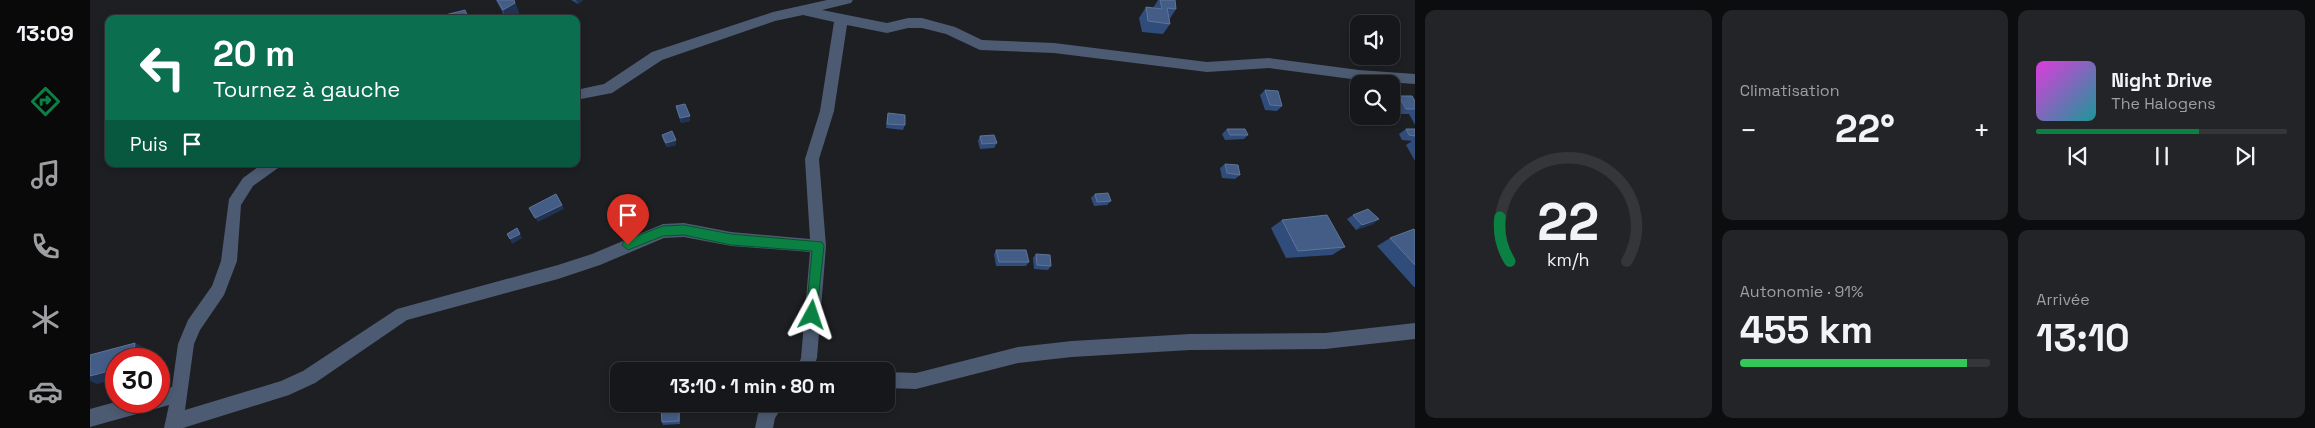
<!DOCTYPE html>
<html lang="fr">
<meta charset="utf-8">
<style>
body{margin:0;font-family:"Space Grotesk",sans-serif;background:#232427;color:#f1f3f6;height:100vh;display:flex;flex-direction:column;font-size:19px;white-space:nowrap}
*{box-sizing:border-box;margin:0}
p{font-size:16px;color:#9e9fa2}
.icon{flex:none;width:28px;height:28px;fill:none;stroke:currentColor;stroke-width:2;stroke-linecap:round;stroke-linejoin:round}
.map{position:relative;flex:1;overflow:hidden}
.sheet{display:flex;flex-direction:column;gap:10px;padding:10px;background:#0c0d0e;width:900px}
.sheet>*{flex:none}
.hud{position:absolute;left:15px;top:15px;width:475px;height:152px;border-radius:10px;box-shadow:0 2px 8px #0003,0 0 0 1px #353639;background:#0b6e4f;color:#fff;overflow:hidden}
.tools{position:absolute;left:1260px;top:15px;display:grid;gap:10px}
.tools a{display:grid;place-items:center;width:50px;height:50px;border-radius:10px;background:#16171a;box-shadow:0 2px 8px #0003,0 0 0 1px #353639;font-size:25px}
.speed{position:absolute;left:15px;top:348px;display:flex;gap:10px;font-size:25px;font-weight:700;text-align:center}
.speed>*{display:grid;place-content:center;width:65px;height:65px;border-radius:50%;background:#16171a;box-shadow:0 2px 8px #0003,0 0 0 1px #353639;line-height:1}
.speed .limit{border:8px solid #d22;background:#fff;color:#111}
.pin{position:absolute;display:grid;place-items:center;width:42px;height:42px;color:#fff;margin:-51px -21px;border-radius:50% 50% 50% 0;rotate:-45deg;box-shadow:0 0 5px #0007}
.pin .icon{rotate:45deg}
.me{position:absolute;width:55px;margin:-28px;rotate:5deg;stroke-linejoin:round;filter:drop-shadow(0 0 4px #0008)}
.turn{display:flex;align-items:center;gap:18px;height:105px;padding:0 25px;font-size:22px}
.turn .icon{width:65px;height:65px;stroke-width:2.5}
.turn b{display:block;font-size:35px;line-height:42px}
.then{display:flex;align-items:center;height:48px;padding:0 25px;background:#0003;gap:10px;font-size:19px}
.big{font-size:38px;font-weight:700;line-height:1.1}
.sheet .widget{flex:1;display:flex;flex-direction:column;justify-content:center;gap:8px;min-width:0;padding:0 18px;border-radius:10px;background:#232427}
.sheet .dial{align-items:center;gap:0}
.dial svg{height:130px;overflow:visible;fill:none;stroke:#353639;stroke-width:7;stroke-linecap:round;text-anchor:middle}
.dial text{fill:#f1f3f6;stroke:none}
.song{display:flex;align-items:center;gap:15px}
.cover{width:60px;height:60px;border-radius:8px;background:linear-gradient(135deg,hsl(300 70% 55%),hsl(180 70% 35%))}
.played{height:5px;border-radius:2px;background:linear-gradient(90deg,#0b8043 65%,#353639 65%)}
.keys{display:flex;justify-content:space-around;direction:ltr}
.heat{display:flex;justify-content:space-between;align-items:center;font-size:28px;direction:ltr}
.charge{height:8px;border-radius:4px;background:linear-gradient(90deg,#34c759 91%,#353639 0)}
.sheet .tiles{flex:1;display:grid;gap:10px;grid-template-columns:repeat(3,1fr)}
.widget:first-child{grid-row:span 2}
.trip{position:absolute;left:520px;top:362px;width:285px;height:50px;border-radius:10px;background:#16171a;box-shadow:0 2px 8px #0003,0 0 0 1px #353639;font-weight:700;line-height:50px;text-align:center}
main{display:flex;flex:1;min-height:0}
.menu{display:flex;flex-direction:column;width:90px;justify-content:space-around;align-items:center;background:#09090a;color:#9e9fa2}
.menu .icon{width:35px;height:35px}
.menu .current{color:#0b8043}
.menu b{font-size:22px;color:#f1f3f6}
.map>svg:first-child{display:block}
.lines{fill:none;stroke-linecap:round;stroke-linejoin:round}
.street{fill:#4d5b72;fill-rule:evenodd}
.wall{fill:#304c7b}
.shaded-wall{fill:#203352}
.building{fill:#445d87;stroke:#5e7498}
.route{fill:#0b8043;stroke:#07532c}
</style>
<main>
<nav class="menu">
<b>13:09</b>
<svg class="icon current" aria-label="directions" viewBox="0 0 24 24"><path d="M12 3l9 9-9 9-9-9zM9 14v-3h6M13 9l2 2-2 2"/></svg>
<svg class="icon" aria-label="music" viewBox="0 0 24 24"><path d="M9 18V5l10-2v13"/><circle cx="6" cy="18" r="3"/><circle cx="16" cy="16" r="3"/></svg>
<svg class="icon" aria-label="phone" viewBox="0 0 24 24"><path d="M5 4h4l2 5-3 2q2 4 5 5l2-3 5 2v4C11 20 4 13 5 4z"/></svg>
<svg class="icon" aria-label="climate" viewBox="0 0 24 24"><path d="M12 3v18M4 7l16 10M4 17L20 7"/></svg>
<svg class="icon" aria-label="car" viewBox="0 0 24 24"><path d="M5 17H2v-5l4-1 3-4h7l3 4 3 1v5h-3M9 17h6M6 11h13"/><circle cx="7" cy="17" r="2"/><circle cx="17" cy="17" r="2"/></svg>
</nav>
<div class="map">
<svg width="1325" height="428" viewBox="0 0 1325 428">
<rect width="100%" height="100%" fill="#1d1f23"/>
<g class="lines">
<g class="street">
<path d="M 737,0 L 763,0 L 761,3 L 732,10 L 797,23 L 818,18 L 832,18 L 865,27 L 892,40 L 964,43 L 1117,62 L 1179,58 L 1269,70 L 1325,74 L 1325,84 L 1269,80 L 1179,68 L 1117,72 L 964,53 L 890,50 L 856,34 L 832,28 L 818,28 L 797,33 L 757,25 L 744,111 L 729,159 L 736,246 L 727,358 L 722,371 L 706,371 L 711,358 L 720,252 L 641,246 L 594,237 L 574,238 L 510,265 L 468,279 L 317,320 L 225,383 L 199,395 L 93,428 L 74,428 L 79,405 L 0,427 L 0,409 L 29,401 L 69,401 L 69,391 L 82,387 L 88,344 L 98,320 L 122,286 L 131,261 L 139,199 L 153,178 L 172,164 L 190,164 L 188,168 L 163,186 L 151,205 L 147,261 L 134,295 L 110,330 L 104,344 L 95,410 L 191,381 L 213,371 L 307,309 L 468,265 L 502,254 L 573,224 L 594,223 L 641,232 L 720,239 L 715,159 L 730,111 L 744,22 L 713,15 L 685,21 L 572,60 L 522,93 L 486,100 L 486,90 L 514,84 L 562,52 L 683,12 Z"/>
<path d="M 1325,323 L 1325,339 L 1235,349 L 1100,350 L 982,357 L 928,363 L 826,389 L 796,388 L 796,372 L 826,373 L 928,347 L 982,341 L 1100,334 L 1235,333 Z"/>
<path d="M 674,404 L 694,404 L 685,418 L 683,428 L 665,428 L 668,414 Z"/>
</g>
</g>
<g class="wall">
<path d="M 406,0 L 424,0 L 429,13 L 419,19 L 416,19 Z"/>
<path d="M 481,0 L 493,0 L 488,4 Z"/>
<path d="M 1068,0 L 1085,0 L 1086,9 L 1079,20 L 1080,24 L 1073,34 L 1052,32 L 1049,18 L 1056,7 L 1063,8 Z"/>
<path d="M 1175,90 L 1192,106 L 1187,111 L 1175,110 L 1170,95 Z"/>
<path d="M 1309,96 L 1325,101 L 1325,125 L 1319,114 L 1310,114 L 1303,101 Z"/>
<path d="M 586,106 L 600,116 L 600,121 L 591,123 L 587,111 Z"/>
<path d="M 798,113 L 815,125 L 813,130 L 796,128 L 797,118 Z"/>
<path d="M 1137,129 L 1158,135 L 1154,139 L 1135,140 L 1132,134 Z"/>
<path d="M 1316,129 L 1325,129 L 1325,161 L 1316,145 L 1322,141 L 1312,140 L 1309,134 Z"/>
<path d="M 572,135 L 586,140 L 586,145 L 577,147 L 573,140 Z"/>
<path d="M 890,136 L 907,143 L 904,148 L 890,149 L 888,141 Z"/>
<path d="M 1135,164 L 1150,175 L 1145,179 L 1132,178 L 1130,168 Z"/>
<path d="M 1005,194 L 1021,201 L 1017,205 L 1004,206 L 1001,198 Z"/>
<path d="M 1263,215 L 1289,219 L 1283,224 L 1266,230 L 1257,219 Z"/>
<path d="M 1192,220 L 1255,247 L 1242,255 L 1196,258 L 1181,228 Z"/>
<path d="M 1325,231 L 1325,287 L 1324,287 L 1287,246 L 1300,238 Z"/>
<path d="M 906,250 L 939,262 L 936,266 L 906,266 L 904,254 Z"/>
<path d="M 946,254 L 961,266 L 958,270 L 944,269 L 943,258 Z"/>
<path d="M 589,407 L 590,410 L 590,424 L 573,425 L 572,422 Z"/>
</g>
<g class="shaded-wall">
<path d="M 486,0 L 493,0 L 488,4 Z"/>
<path d="M 425,3 L 429,13 L 419,19 L 416,19 L 413,10 Z"/>
<path d="M 600,116 L 600,121 L 591,123 L 590,118 Z"/>
<path d="M 586,140 L 586,145 L 577,147 L 576,143 Z"/>
<path d="M 472,205 L 474,209 L 448,222 L 445,218 Z"/>
<path d="M 1289,219 L 1283,224 L 1266,230 L 1272,225 Z"/>
<path d="M 427,228 L 432,238 L 422,244 L 420,239 Z"/>
<path d="M 45,343 L 58,349 L 57,359 L 43,359 Z"/>
<path d="M 26,369 L 26,379 L 7,384 L 0,381 L 0,376 Z"/>
</g>
<g class="building">
<path d="M 407,0 L 424,0 L 425,3 L 413,10 Z"/>
<path d="M 1070,0 L 1085,0 L 1086,9 L 1077,8 L 1080,24 L 1058,21 L 1056,7 L 1072,9 Z"/>
<path d="M 375,10 L 379,19 L 356,19 L 355,15 Z"/>
<path d="M 1175,90 L 1188,91 L 1192,106 L 1180,105 Z"/>
<path d="M 1309,96 L 1322,96 L 1325,101 L 1325,109 L 1316,109 Z"/>
<path d="M 595,104 L 600,116 L 590,118 L 586,106 Z"/>
<path d="M 798,113 L 815,115 L 815,125 L 797,124 Z"/>
<path d="M 1137,129 L 1155,129 L 1158,135 L 1140,135 Z"/>
<path d="M 1316,129 L 1325,129 L 1325,136 L 1319,135 Z"/>
<path d="M 582,131 L 586,140 L 576,143 L 572,135 Z"/>
<path d="M 904,135 L 907,143 L 892,144 L 890,136 Z"/>
<path d="M 1135,164 L 1148,165 L 1150,175 L 1137,173 Z"/>
<path d="M 1018,193 L 1021,201 L 1007,202 L 1005,194 Z"/>
<path d="M 466,194 L 472,205 L 445,218 L 439,208 Z"/>
<path d="M 1278,209 L 1289,219 L 1272,225 L 1263,215 Z"/>
<path d="M 1237,215 L 1255,247 L 1208,251 L 1192,220 Z"/>
<path d="M 427,228 L 430,234 L 420,239 L 417,234 Z"/>
<path d="M 1324,229 L 1325,231 L 1325,265 L 1300,238 Z"/>
<path d="M 906,250 L 936,250 L 939,262 L 909,262 Z"/>
<path d="M 946,254 L 960,255 L 961,266 L 947,265 Z"/>
<path d="M 45,343 L 43,359 L 26,359 L 26,369 L 0,376 L 0,355 Z"/>
<path d="M 589,407 L 589,421 L 572,422 L 571,409 Z"/>
</g>
<path class="route" d="M 594,225 L 641,234 L 732,242 L 734,246 L 726,319 L 722,321 L 718,319 L 716,315 L 722,251 L 641,245 L 594,235 L 573,236 L 538,250 L 532,245 L 534,241 L 573,226 Z"/>
</svg>
<div class="tools">
<a><svg class="icon" aria-label="sound" viewBox="0 0 24 24"><path d="M4 9h4l5-4v14l-5-4H4zM17 9q2 3 0 6"/></svg></a>
<a><svg class="icon" aria-label="search" viewBox="0 0 24 24"><circle cx="10" cy="10" r="6"/><path d="M15 15l6 6"/></svg></a>
</div>
<div class="speed"><div class="limit">30</div></div>
<div class="pin" style="left:538px;top:245px;background:#d93025"><svg class="icon" aria-label="arrive" viewBox="0 0 24 24"><path d="M6 21V4h12l-3 4 3 4H6"/></svg></div>
<svg class="me" style="left:722px;top:315px" viewBox="-20 -20 40 40"><path d="M0-17L14 15 0 8-14 15z" fill="#0b8043" stroke="#fff" stroke-width="4"/></svg>
<div class="trip">13:10 · 1 min · 80 m</div>
<div class="hud">
<div class="turn"><svg class="icon" aria-label="left" viewBox="0 0 24 24"><path d="M17 20v-9H6M10 6l-5 5 5 5"/></svg><div><b>20 m</b>Tournez à gauche</div></div>
<div class="then">Puis<svg class="icon" aria-label="arrive" viewBox="0 0 24 24"><path d="M6 21V4h12l-3 4 3 4H6"/></svg></div>
</div>
</div>
<section class="sheet">
<div class="tiles">
<div class="widget dial"><svg viewBox="0 0 100 80">
<path d="M14 69A42 42 0 1 1 86 69"/>
<path d="M14 69A42 42 0 0 1 8 42" stroke="#0b8043"/>
<text x="50" y="56" font-size="32" font-weight="700">22</text>
<text x="50" y="72" font-size="11">km/h</text>
</svg></div>
<div class="widget"><p>Climatisation</p>
<div class="heat"><a>−</a><b class="big">22°</b><a>+</a></div>
</div>
<div class="widget">
<div class="song"><i class="cover"></i><div><b>Night Drive</b><p>The Halogens</p></div></div>
<div class="played"></div>
<div class="keys"><svg class="icon" aria-label="previous" viewBox="0 0 24 24"><path d="M18 5L8 12l10 7zM5 5v14"/></svg><svg class="icon" aria-label="pause" viewBox="0 0 24 24"><path d="M8 5v14M16 5v14"/></svg><svg class="icon" aria-label="next" viewBox="0 0 24 24"><path d="M6 5l10 7-10 7zM19 5v14"/></svg></div>
</div>
<div class="widget"><p>Autonomie · 91%</p><b class="big">455 km</b><div class="charge"></div></div>
<div class="widget"><p>Arrivée</p><b class="big">13:10</b></div>
</div>
</section>
</main>
